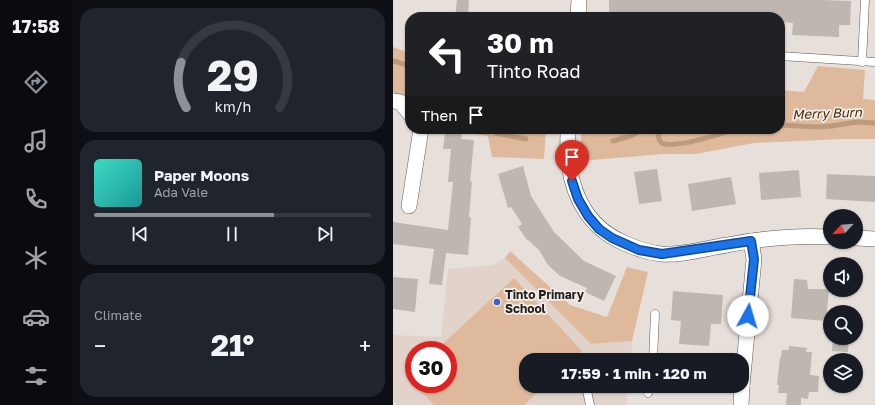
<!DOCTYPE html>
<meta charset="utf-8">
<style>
body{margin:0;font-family:"Golos Text",sans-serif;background:#20242c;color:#f1f3f6;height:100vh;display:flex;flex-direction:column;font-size:15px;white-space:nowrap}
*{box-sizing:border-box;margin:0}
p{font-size:13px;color:#9ea1a6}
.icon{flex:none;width:22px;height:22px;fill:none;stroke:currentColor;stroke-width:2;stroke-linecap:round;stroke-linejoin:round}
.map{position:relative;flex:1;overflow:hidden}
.panel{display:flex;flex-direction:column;gap:8px;padding:8px;background:#0d0f14;width:321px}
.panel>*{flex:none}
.hud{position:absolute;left:12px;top:12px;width:380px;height:122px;border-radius:16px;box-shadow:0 1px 3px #0004;background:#202124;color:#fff;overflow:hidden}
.needle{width:26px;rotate:244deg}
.tools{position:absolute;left:430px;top:209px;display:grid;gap:8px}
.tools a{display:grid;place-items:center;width:40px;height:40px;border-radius:50%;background:#171b24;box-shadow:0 1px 3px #0004;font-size:20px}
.speed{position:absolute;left:12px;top:341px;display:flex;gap:8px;font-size:20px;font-weight:700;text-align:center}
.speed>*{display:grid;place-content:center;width:52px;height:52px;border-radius:50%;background:#171b24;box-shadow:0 1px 3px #0004;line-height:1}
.speed .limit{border:6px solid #d22;background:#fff;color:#111}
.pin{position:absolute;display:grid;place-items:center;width:34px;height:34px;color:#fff;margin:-41px -17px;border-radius:50% 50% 50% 0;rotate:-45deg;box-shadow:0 0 4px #0007}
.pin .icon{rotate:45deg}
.me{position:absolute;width:44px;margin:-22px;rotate:6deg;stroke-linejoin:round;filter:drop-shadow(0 0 3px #0008)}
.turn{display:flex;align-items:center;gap:14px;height:84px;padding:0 16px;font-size:18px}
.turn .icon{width:52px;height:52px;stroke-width:2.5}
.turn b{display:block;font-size:28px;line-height:34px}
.then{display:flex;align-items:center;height:38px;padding:0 16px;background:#0003;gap:8px;font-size:15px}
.big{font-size:30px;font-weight:700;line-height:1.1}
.panel .card{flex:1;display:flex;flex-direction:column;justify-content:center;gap:6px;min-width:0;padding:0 14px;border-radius:16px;background:#20242c}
.panel .dial{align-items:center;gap:0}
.dial svg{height:104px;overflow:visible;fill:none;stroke:#363941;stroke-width:7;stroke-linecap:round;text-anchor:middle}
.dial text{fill:#f1f3f6;stroke:none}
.song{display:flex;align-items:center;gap:12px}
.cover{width:48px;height:48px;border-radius:6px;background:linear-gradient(135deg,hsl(170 70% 55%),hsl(180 70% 35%))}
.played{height:4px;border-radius:2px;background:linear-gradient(90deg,#8c9099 65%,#363941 65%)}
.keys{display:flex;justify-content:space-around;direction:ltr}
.heat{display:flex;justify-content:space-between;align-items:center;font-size:22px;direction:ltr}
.trip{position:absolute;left:126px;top:353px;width:230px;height:40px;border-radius:16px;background:#171b24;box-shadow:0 1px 3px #0004;font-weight:700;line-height:40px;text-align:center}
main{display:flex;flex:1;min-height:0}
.tabs{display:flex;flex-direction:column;width:72px;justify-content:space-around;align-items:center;background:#090b0e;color:#9ea1a6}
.tabs .icon{width:28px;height:28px}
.tabs .active{color:#8c9099}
.tabs b{font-size:18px;color:#f1f3f6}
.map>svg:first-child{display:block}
.built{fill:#e1d3ca;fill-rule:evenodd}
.green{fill:#deb99c}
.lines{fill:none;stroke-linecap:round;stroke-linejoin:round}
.stream{stroke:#be9a7d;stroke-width:5}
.building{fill:#bdb6b1}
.lane-casing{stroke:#5e5853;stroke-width:9}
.street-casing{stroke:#5e5853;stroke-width:16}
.lane{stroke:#fff;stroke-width:8}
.street{stroke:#fff;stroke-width:15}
.route-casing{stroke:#114b97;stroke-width:10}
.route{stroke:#1a73e8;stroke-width:7}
.poi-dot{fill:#425dd0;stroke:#f4ede8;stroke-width:1.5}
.labels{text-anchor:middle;stroke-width:3.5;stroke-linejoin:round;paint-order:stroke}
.poi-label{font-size:12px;font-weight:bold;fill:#22201e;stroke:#f4ede8;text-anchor:start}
.water-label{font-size:13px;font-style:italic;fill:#4a2602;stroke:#f4ede8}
</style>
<main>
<nav class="tabs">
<b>17:58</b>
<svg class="icon active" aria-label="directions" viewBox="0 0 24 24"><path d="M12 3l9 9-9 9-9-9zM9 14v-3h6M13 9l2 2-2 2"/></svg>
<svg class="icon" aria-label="music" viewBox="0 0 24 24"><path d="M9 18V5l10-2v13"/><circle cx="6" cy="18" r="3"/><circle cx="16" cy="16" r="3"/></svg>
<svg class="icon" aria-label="phone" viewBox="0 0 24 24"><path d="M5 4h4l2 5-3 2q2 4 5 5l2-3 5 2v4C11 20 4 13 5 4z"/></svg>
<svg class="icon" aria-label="climate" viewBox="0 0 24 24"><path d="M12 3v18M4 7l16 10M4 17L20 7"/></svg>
<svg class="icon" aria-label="car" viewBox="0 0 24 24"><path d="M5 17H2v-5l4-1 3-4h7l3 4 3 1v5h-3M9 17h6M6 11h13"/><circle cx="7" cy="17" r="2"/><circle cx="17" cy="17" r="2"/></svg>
<svg class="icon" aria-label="filters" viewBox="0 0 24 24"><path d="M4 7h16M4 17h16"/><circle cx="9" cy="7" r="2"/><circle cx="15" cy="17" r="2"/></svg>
</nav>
<section class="panel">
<div class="card dial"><svg viewBox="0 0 100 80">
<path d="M14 69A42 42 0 1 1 86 69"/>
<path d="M14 69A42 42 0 0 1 10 34" stroke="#8c9099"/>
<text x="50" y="56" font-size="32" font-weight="700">29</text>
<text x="50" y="72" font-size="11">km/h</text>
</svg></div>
<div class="card">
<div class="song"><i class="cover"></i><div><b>Paper Moons</b><p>Ada Vale</p></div></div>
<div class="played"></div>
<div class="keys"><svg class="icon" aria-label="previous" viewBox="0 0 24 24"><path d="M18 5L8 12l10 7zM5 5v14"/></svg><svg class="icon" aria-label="pause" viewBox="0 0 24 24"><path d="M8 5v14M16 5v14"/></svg><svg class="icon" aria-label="next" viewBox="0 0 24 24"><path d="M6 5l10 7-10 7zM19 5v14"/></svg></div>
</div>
<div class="card"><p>Climate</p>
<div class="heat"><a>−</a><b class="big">21°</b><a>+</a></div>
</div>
</section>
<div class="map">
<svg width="482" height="405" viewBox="0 0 482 405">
<rect width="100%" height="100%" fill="#e7e0da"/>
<path class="built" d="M 112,258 L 198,344 L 239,341 L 238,360 L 133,360 L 133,386 L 235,386 L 234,405 L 3,405 L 0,397 L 0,335 L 48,337 L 55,269 L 100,265 ZM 21,350 L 55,350 L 55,384 L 21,384 Z"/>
<g class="green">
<path d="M 0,47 L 17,53 L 17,104 L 0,94 Z"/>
<path d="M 425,66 L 472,70 L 470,99 L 482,100 L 482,139 L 450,139 L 361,143 L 303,154 L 270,154 L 188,161 L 188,129 L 387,129 L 387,90 L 411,92 Z"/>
<path d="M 47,129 L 153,129 L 151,159 L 99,157 L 95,136 Z"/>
<path d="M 117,251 L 177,305 L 214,317 L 234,267 L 255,272 L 239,341 L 198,344 L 112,258 Z"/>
<path d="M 121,278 L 189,351 L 179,360 L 133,360 L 133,386 L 151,386 L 131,405 L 41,405 L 14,377 L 21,371 L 21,384 L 55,384 L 55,350 L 43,350 Z"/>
</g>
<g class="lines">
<g class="stream">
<path d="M 0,61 L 17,66"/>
<path d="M 387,125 L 425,127 L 439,126 L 463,122 L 482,123"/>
<path d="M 97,129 L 103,133 L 133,139"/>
<path d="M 264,129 C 266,133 264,140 269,143 C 280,149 329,134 341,129"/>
<path d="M 220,141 L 240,135 L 249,129"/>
</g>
</g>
<g class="building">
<path d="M 64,0 L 76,0 L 75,17 L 62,17 Z"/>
<path d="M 216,0 L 429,0 L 458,1 L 457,25 L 446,25 L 446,37 L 422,36 L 399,35 L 400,23 L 387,22 L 387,17 L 216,17 Z"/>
<path d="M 52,133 L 69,134 L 68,139 L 81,140 L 77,182 L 79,181 L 76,217 L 78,218 L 75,255 L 53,253 L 49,285 L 36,284 L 41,249 L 0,244 L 0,222 L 55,230 L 60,182 L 55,182 L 58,149 L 50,149 Z"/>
<path d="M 130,166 L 138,196 L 161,232 L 191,261 L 223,276 L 211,301 L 192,292 L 194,288 L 167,276 L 155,265 L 146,250 L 135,240 L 134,240 L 125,227 L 129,224 L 118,207 L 115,208 L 105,174 Z"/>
<path d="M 264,169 L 269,201 L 246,204 L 241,172 Z"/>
<path d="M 406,170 L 408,197 L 368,200 L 366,173 Z"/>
<path d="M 434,174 L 482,176 L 482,202 L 433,199 Z"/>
<path d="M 338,177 L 343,204 L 299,211 L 295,184 Z"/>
<path d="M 0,277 L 25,279 L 22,312 L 0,309 Z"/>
<path d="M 401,279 L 414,280 L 415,289 L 436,289 L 433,321 L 398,318 Z"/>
<path d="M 280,291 L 330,295 L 328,324 L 318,324 L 316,346 L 286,344 L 288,321 L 278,320 Z"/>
<path d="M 440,338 L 456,338 L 455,352 L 439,351 Z"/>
<path d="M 396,346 L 414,348 L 413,352 L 419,352 L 417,375 L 426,376 L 425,392 L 416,392 L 415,399 L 408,398 L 408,405 L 393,405 L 394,393 L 385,393 L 386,385 L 384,385 L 387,357 L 388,357 L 389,350 L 396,350 Z"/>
</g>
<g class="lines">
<g class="lane-casing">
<g id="lane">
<path d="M 387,56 L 482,62"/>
<path d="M 469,62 L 472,0"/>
<path d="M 260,360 L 262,314"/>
<path d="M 193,386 L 197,405"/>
<path d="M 255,393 L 256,386"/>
</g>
</g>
<g class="street-casing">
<g id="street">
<path d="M 185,17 L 186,0"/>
<path d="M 0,101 L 7,102 L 17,114"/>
<path d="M 175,129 C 175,141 174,154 176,165 C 181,200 198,229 231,243 C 243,248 255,253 268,254 C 288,256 314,248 334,245 C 366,239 405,235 437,237"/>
<path d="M 16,206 L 28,129"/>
<path d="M 463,238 L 482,239"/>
<path d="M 349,386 L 361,259 L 358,241"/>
<path d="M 348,405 L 349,386"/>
</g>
</g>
<use href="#lane" class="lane"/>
<use href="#street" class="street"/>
</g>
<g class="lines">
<g class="route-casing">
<path id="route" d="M 179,181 L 185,199 L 195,216 L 206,229 L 219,238 L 246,250 L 269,254 L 358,241 L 361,259 L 355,316"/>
</g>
<use href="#route" class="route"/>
</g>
<circle class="poi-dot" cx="104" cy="302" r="4"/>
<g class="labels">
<g class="poi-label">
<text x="112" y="299">Tinto Primary<tspan x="112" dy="14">School</tspan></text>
</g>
<g class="water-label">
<text transform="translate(434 113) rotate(-2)" y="5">Merry Burn</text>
</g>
</g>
</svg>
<div class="tools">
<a><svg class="needle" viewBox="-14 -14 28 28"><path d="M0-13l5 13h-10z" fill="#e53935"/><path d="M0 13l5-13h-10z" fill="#9ea1a6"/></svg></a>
<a><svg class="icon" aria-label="sound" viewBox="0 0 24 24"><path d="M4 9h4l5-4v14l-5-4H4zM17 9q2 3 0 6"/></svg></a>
<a><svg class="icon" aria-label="search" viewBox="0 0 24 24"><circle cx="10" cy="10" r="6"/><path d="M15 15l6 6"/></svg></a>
<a><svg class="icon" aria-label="layers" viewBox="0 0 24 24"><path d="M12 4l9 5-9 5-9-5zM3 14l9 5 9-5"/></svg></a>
</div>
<div class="speed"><div class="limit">30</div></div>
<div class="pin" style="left:179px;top:181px;background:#d93025"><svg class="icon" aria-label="arrive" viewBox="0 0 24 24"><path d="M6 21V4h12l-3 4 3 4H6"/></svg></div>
<svg class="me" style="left:355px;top:316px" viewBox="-20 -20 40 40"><circle r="19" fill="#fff"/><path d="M0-13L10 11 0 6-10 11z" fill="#1a73e8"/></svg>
<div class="trip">17:59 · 1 min · 120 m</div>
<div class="hud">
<div class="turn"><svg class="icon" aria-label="left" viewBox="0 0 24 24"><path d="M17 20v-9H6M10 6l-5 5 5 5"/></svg><div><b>30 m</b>Tinto Road</div></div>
<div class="then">Then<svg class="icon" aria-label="arrive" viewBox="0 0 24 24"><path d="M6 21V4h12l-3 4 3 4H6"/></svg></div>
</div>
</div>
</main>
